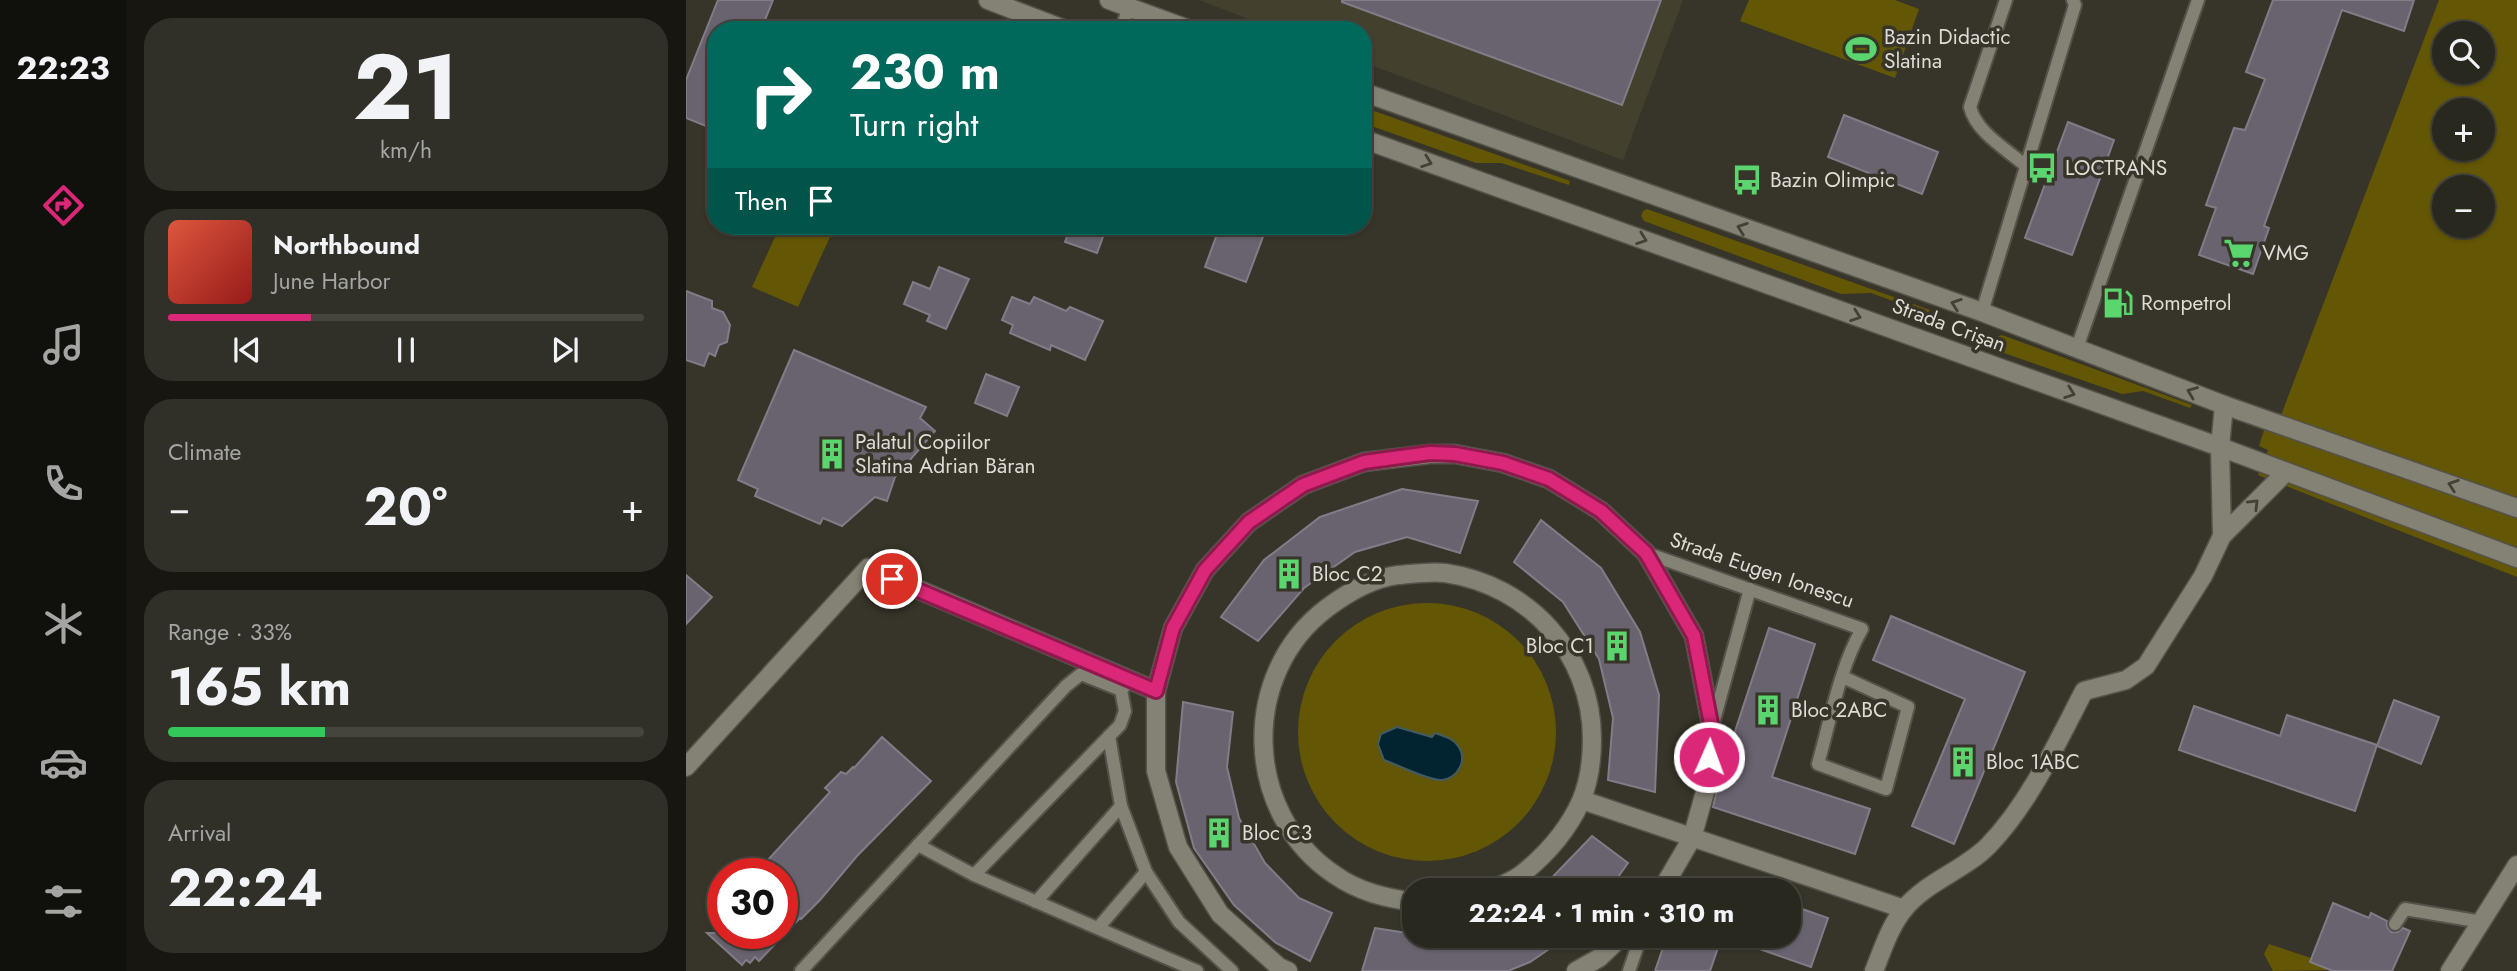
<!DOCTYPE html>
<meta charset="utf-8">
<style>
body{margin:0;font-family:Jost,sans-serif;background:#313028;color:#f1f3f6;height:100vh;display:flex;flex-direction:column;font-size:26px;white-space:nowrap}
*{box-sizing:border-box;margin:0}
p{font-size:23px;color:#a5a6a4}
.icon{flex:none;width:38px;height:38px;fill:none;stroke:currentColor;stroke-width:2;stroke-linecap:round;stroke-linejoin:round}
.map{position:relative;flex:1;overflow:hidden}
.panel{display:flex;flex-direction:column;gap:18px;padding:18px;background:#171611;width:560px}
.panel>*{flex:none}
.top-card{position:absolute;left:21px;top:21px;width:665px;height:214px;border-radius:28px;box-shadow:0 2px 5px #0004,0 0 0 2px #45443d;background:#00695c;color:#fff;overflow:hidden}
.tools{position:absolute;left:1746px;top:21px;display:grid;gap:14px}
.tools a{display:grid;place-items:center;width:63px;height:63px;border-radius:50%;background:#29281f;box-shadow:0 2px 5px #0004,0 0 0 2px #45443d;font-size:35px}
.speed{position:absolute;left:21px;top:858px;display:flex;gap:14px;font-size:35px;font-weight:700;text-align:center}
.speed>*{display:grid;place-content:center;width:91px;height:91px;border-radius:50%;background:#29281f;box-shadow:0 2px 5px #0004,0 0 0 2px #45443d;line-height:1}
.speed .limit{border:10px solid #d22;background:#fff;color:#111}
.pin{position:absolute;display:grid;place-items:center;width:60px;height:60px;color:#fff;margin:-30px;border:4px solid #fff;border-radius:50%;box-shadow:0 2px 7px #0007}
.me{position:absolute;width:77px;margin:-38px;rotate:2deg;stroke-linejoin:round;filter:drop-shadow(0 0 5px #0008)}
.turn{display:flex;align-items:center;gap:24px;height:147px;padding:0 28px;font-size:32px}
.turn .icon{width:91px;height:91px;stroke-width:2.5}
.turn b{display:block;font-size:49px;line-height:60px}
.then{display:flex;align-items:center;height:66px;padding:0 28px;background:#0003;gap:14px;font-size:26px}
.big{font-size:52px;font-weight:700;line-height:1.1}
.panel .tile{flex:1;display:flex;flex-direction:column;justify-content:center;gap:10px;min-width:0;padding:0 24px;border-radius:28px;background:#313028}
.panel .dial{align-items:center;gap:0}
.dial b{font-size:91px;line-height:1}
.song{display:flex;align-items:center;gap:21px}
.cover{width:84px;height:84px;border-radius:10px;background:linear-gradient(135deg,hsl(10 70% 55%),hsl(0 70% 35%))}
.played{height:7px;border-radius:4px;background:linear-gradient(90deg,#db2777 30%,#45443d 30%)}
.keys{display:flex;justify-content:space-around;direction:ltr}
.heat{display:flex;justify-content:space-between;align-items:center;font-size:38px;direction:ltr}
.charge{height:10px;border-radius:5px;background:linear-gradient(90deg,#34c759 33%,#45443d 0)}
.trip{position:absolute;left:716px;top:878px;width:399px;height:70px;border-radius:28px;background:#29281f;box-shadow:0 2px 5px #0004,0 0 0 2px #45443d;font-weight:700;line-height:70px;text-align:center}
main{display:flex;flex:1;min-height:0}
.menu{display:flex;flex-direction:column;width:126px;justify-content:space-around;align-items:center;background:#10100c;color:#a5a6a4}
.menu .icon{width:49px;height:49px}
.menu .on{color:#db2777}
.menu b{font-size:32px;color:#f1f3f6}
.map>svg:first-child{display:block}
.built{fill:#43402d}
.green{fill:#635605;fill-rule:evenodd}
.water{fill:#012430;stroke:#435b62;stroke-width:2}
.building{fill:#69636f;stroke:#827b88;stroke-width:2}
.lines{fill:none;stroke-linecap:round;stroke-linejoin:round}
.lane-casing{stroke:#545249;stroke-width:16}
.street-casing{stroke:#545249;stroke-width:21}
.secondary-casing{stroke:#545249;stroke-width:21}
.lane{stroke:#848274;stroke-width:12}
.street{stroke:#848274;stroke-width:18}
.secondary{stroke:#848274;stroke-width:18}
.oneway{stroke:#434134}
.route-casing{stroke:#8e194d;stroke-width:18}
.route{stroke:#db2777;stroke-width:12}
.labels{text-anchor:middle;stroke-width:7;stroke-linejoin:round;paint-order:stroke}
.poi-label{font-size:21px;fill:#dedcd5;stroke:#373529;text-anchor:start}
.street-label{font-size:21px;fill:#dedcd5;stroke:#373529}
</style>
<main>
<nav class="menu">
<b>22:23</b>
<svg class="icon on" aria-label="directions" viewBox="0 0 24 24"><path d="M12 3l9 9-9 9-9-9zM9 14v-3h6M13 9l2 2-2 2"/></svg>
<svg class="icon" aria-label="music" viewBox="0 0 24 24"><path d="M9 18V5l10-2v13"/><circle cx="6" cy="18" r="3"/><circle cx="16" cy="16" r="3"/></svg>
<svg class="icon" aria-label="phone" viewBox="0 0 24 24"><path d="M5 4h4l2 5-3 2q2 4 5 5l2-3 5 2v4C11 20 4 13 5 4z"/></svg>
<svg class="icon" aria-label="climate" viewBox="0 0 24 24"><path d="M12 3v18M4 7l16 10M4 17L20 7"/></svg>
<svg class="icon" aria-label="car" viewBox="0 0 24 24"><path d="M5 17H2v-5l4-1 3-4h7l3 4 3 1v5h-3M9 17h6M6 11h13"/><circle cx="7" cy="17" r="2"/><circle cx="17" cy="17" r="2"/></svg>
<svg class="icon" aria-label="filters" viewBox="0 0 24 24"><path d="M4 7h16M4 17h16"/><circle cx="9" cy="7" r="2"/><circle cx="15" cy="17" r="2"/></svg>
</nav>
<section class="panel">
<div class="tile dial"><b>21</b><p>km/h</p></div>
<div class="tile">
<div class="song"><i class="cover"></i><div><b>Northbound</b><p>June Harbor</p></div></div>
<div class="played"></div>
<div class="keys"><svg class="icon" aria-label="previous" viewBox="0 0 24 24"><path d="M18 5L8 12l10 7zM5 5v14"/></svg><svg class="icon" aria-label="pause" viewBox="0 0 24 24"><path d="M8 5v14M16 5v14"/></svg><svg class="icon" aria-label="next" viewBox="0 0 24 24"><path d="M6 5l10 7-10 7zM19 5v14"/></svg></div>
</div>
<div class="tile"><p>Climate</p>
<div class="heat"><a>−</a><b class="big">20°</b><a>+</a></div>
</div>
<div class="tile"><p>Range · 33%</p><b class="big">165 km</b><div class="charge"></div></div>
<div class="tile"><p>Arrival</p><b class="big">22:24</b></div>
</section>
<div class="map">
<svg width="1831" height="971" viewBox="0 0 1831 971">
<rect width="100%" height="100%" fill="#373529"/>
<path class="built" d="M 513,0 L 997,0 L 937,160 L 677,62 L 677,30 L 591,30 Z"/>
<g class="green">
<path d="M 1063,0 L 1209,0 L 1233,9 L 1209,78 L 1054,21 Z"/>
<path d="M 1753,0 L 1831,0 L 1831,577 L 1572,475 L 1582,450 L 1573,446 L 1579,427 L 1589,431 ZM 1759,33 L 1797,33 L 1797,72 L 1759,72 ZM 1759,110 L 1797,110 L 1797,149 L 1759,149 ZM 1759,187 L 1797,187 L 1797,226 L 1759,226 Z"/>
<path d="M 677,107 L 884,181 L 883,185 L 815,163 L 790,163 L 677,123 Z"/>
<path d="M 961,209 L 1244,310 L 1242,314 L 1185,293 L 1155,294 L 958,221 L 955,216 L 957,211 Z"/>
<path d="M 94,226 L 149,226 L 112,307 L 66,287 Z"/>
<path d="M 1316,335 L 1506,405 L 1504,408 L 1457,391 L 1436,394 L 1315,352 L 1310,343 L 1311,337 Z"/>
<circle cx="741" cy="732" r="129"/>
<path d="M 1583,944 L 1625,958 L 1624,962 L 1644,970 L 1587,971 L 1578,954 Z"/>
</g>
<path class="water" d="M 711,727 L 746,737 L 749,733 C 757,736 767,738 772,746 C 782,760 772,778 756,780 C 743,781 712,765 698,760 L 692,744 L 695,734 Z"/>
<g class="building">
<path d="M 32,0 L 87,0 L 75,30 L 30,30 L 30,130 L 0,118 L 0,80 Z"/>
<path d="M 656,0 L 975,0 L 936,105 L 656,2 Z"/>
<path d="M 1587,0 L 1728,0 L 1718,31 L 1656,10 L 1578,226 L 1583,228 L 1567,274 L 1513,255 L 1530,208 L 1520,205 L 1548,128 L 1559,130 L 1579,79 L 1560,72 Z"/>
<path d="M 1158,115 L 1252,152 L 1236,194 L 1142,157 Z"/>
<path d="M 1382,122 L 1428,140 L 1386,255 L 1339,238 Z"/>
<path d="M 385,226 L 421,226 L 411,253 L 379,242 Z"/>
<path d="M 534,226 L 581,226 L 560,282 L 519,267 Z"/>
<path d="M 253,267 L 283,279 L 260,329 L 241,321 L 244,315 L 218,304 L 227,282 L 244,289 Z"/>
<path d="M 0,291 L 26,301 L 26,308 L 37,312 L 44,325 L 41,342 L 33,345 L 29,356 L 23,353 L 18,366 L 0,360 Z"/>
<path d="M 326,297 L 344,304 L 348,297 L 380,311 L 384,307 L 417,321 L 399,360 L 365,345 L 364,350 L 324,333 L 327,325 L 316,320 Z"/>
<path d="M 108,350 L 240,407 L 234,418 L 249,431 L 209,477 L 201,501 L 189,497 L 156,526 L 137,518 L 134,524 L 69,496 L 72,489 L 52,480 Z"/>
<path d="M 300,374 L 333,387 L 321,416 L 289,403 Z"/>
<path d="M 716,489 L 792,501 L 774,553 L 721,537 L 669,552 L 618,588 L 572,641 L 535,617 L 578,560 L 634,517 Z"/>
<path d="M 855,520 L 915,568 L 954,632 L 973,695 L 969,792 L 922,780 L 927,718 L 913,659 L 877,602 L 828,562 Z"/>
<path d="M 0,575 L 26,597 L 0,624 Z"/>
<path d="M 1205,616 L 1339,672 L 1268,844 L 1226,826 L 1279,699 L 1187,660 Z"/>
<path d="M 1083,628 L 1129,644 L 1086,777 L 1184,809 L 1169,854 L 1027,807 L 1033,780 Z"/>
<path d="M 1708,700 L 1753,717 L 1735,764 L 1691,746 Z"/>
<path d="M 497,702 L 547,712 L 541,767 L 553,818 L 579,863 L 613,898 L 646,913 L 624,961 L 590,943 L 548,905 L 508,848 L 490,782 Z"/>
<path d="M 1508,706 L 1594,736 L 1601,715 L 1691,745 L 1669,811 L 1493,750 Z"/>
<path d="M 196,737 L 245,781 L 171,856 L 134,900 L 115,919 L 114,918 L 73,961 L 69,957 L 64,963 L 60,960 L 56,965 L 21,933 L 96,933 L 96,873 L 70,873 L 144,792 L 139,788 L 155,772 L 160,774 L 167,767 L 168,768 Z"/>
<path d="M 906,836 L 942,863 L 922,891 L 853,891 Z"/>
<path d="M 1647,903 L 1683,918 L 1685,913 L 1701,921 L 1701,927 L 1705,932 L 1712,932 L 1717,928 L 1724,931 L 1706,971 L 1647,971 L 1624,962 Z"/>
<path d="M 1102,904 L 1142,918 L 1125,967 L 1045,939 L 1046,936 L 1102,936 Z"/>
<path d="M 689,928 L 728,934 L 728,936 L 750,937 L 882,936 L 844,962 L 822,971 L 676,971 Z"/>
<path d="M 981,936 L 1036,936 L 1024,971 L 969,971 Z"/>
</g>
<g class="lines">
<g class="lane-casing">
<g id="lane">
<path d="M 1320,0 L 1284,107 C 1290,132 1320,149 1340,166"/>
<path d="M 435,30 L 443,7 L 441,0"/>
<path d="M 1296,312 L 1389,5 L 1387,0"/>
<path d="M 1391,348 L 1512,0"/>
<path d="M 960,553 L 1176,629 C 1154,667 1144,721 1132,764 L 1200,789 L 1222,707 L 1157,677"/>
<path d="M 444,680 L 435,690 L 395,674 L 380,686 L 232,845 L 288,875 L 511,971"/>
<path d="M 1027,724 L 1064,589"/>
<path d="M 460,872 L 493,922 L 546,971"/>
<path d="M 288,875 L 434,725 L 439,711 L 435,690"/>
<path d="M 350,902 L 435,806 L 423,736"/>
<path d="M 1709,924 L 1719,909 L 1796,922"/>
<path d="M 412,928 L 460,872 L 435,806"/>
<path d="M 115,971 L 232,845"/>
<path d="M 943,971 L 955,936"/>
</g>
</g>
<g class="street-casing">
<g id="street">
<path d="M 1536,536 L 1534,447 L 1538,405"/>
<path d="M 0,767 L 182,568 L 470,691"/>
<path d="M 896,800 L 1218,909"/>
<path d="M 728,902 C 700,898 673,892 649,875 C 557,814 553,674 641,608 C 661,593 686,578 712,575 C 726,574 745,571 759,573 C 843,585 906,654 906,739 C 906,759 903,782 895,801 C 882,830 861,854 836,874 C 827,881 814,886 803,891"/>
<path d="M 602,971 L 593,967 L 534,914 L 492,847 L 470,771 L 470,691 L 487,628 L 519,570 L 563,522 L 617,485 L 678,462 L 744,454 L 769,454 L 817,463 L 863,479 L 915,511 L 960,553 L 1008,636 L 1026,729 L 1021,785 L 1006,838 L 975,891"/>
<path d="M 890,971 L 913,958 L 936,936"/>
<path d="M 1188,971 C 1196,951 1204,926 1218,909 C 1241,881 1279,870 1303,845 C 1343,804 1372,741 1398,691 L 1440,680 L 1460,666 L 1517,576 L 1536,536 L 1599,473"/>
</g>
</g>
<g class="secondary-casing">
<g id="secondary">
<path d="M 302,0 L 380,30"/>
<path d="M 423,0 L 505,30"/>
<path d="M 677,92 L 1296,312 L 1538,405 L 1831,508"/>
<path d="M 677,139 L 1534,447 L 1831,558"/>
<path d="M 1764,971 L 1831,865"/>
</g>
</g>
<use href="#lane" class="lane"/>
<use href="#street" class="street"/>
<use href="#secondary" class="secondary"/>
</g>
<defs><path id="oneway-chevron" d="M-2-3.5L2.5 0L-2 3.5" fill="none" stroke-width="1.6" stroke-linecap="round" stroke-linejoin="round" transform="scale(1.75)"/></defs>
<g class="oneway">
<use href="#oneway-chevron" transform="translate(741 162) rotate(20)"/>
<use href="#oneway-chevron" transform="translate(1056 228) rotate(-161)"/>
<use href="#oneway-chevron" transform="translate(956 239) rotate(20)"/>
<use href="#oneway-chevron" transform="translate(1270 304) rotate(-161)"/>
<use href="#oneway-chevron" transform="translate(1170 316) rotate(20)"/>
<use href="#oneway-chevron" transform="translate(1506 392) rotate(-159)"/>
<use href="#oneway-chevron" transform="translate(1384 393) rotate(20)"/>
<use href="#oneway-chevron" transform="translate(1767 485) rotate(-161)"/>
<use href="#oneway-chevron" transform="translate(1568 504) rotate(-45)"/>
</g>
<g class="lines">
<g class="route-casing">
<path id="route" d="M 206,579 L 470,691 L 487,628 L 519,570 L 563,522 L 617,485 L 678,462 L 744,453 L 769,454 L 817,463 L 863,479 L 915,511 L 960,553 L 1008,636 L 1026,729 L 1023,757"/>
</g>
<use href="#route" class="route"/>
</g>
<defs>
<g id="stadium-bare" transform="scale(2.415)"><path d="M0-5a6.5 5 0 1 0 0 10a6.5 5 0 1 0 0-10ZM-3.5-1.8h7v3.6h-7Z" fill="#5bd56d" stroke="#373529" stroke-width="2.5" paint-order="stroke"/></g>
<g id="bus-bare" transform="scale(2.415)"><path d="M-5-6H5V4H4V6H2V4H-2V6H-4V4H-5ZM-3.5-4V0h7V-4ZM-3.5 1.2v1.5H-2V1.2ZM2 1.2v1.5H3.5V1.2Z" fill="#5bd56d" stroke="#373529" stroke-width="2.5" paint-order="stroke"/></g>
<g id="supermarket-bare" transform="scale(2.415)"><path d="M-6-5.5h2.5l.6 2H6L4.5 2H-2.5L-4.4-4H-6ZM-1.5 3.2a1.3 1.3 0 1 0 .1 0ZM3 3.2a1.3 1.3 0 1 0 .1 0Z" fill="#5bd56d" stroke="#373529" stroke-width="2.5" paint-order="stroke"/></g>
<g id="fuel-bare" transform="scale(2.415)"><path d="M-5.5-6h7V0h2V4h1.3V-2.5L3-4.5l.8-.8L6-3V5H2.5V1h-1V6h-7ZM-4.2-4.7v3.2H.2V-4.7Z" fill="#5bd56d" stroke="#373529" stroke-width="2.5" paint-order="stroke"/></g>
<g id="building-bare" transform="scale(2.415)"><path d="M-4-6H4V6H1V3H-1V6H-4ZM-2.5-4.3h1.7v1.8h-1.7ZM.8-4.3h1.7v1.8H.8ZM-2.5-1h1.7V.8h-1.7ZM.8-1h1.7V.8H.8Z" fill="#5bd56d" stroke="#373529" stroke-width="2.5" paint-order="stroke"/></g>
</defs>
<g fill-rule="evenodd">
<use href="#stadium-bare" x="1175" y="49"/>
<use href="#bus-bare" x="1356" y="168"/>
<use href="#bus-bare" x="1061" y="180"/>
<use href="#supermarket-bare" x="1553" y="253"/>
<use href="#fuel-bare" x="1432" y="303"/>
<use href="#building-bare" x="146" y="454"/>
<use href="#building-bare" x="603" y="574"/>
<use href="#building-bare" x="931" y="646"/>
<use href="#building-bare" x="1082" y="710"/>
<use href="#building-bare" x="1277" y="762"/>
<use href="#building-bare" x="533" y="833"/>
</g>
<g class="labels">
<g class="poi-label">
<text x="1198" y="44">Bazin Didactic<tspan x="1198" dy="24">Slatina</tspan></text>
<text x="1379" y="175">LOCTRANS</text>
<text x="1084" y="187">Bazin Olimpic</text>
<text x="1576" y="260">VMG</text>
<text x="1455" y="310">Rompetrol</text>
<text x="169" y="449">Palatul Copiilor<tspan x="169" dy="24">Slatina Adrian Băran</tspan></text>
<text x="626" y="581">Bloc C2</text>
<text x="908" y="653" text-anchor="end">Bloc C1</text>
<text x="1105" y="717">Bloc 2ABC</text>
<text x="1300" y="769">Bloc 1ABC</text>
<text x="556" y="840">Bloc C3</text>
</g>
<g class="street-label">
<text transform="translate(1263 325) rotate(20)" y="7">Strada Crișan</text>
<text transform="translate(1076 570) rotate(19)" y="7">Strada Eugen Ionescu</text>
</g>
</g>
</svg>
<div class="tools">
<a><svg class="icon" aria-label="search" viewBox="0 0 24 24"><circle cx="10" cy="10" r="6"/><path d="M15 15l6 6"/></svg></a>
<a>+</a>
<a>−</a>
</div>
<div class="speed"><div class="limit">30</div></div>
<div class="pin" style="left:206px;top:579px;background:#d93025"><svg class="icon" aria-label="arrive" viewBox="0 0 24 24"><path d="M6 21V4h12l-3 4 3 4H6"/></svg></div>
<svg class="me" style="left:1023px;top:757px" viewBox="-20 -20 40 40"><circle r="17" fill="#db2777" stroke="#fff" stroke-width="3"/><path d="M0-11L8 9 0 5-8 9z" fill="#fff"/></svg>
<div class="trip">22:24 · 1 min · 310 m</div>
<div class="top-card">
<div class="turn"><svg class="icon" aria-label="right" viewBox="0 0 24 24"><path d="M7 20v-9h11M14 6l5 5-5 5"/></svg><div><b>230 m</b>Turn right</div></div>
<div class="then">Then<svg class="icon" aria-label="arrive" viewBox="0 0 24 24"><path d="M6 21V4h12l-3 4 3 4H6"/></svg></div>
</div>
</div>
</main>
